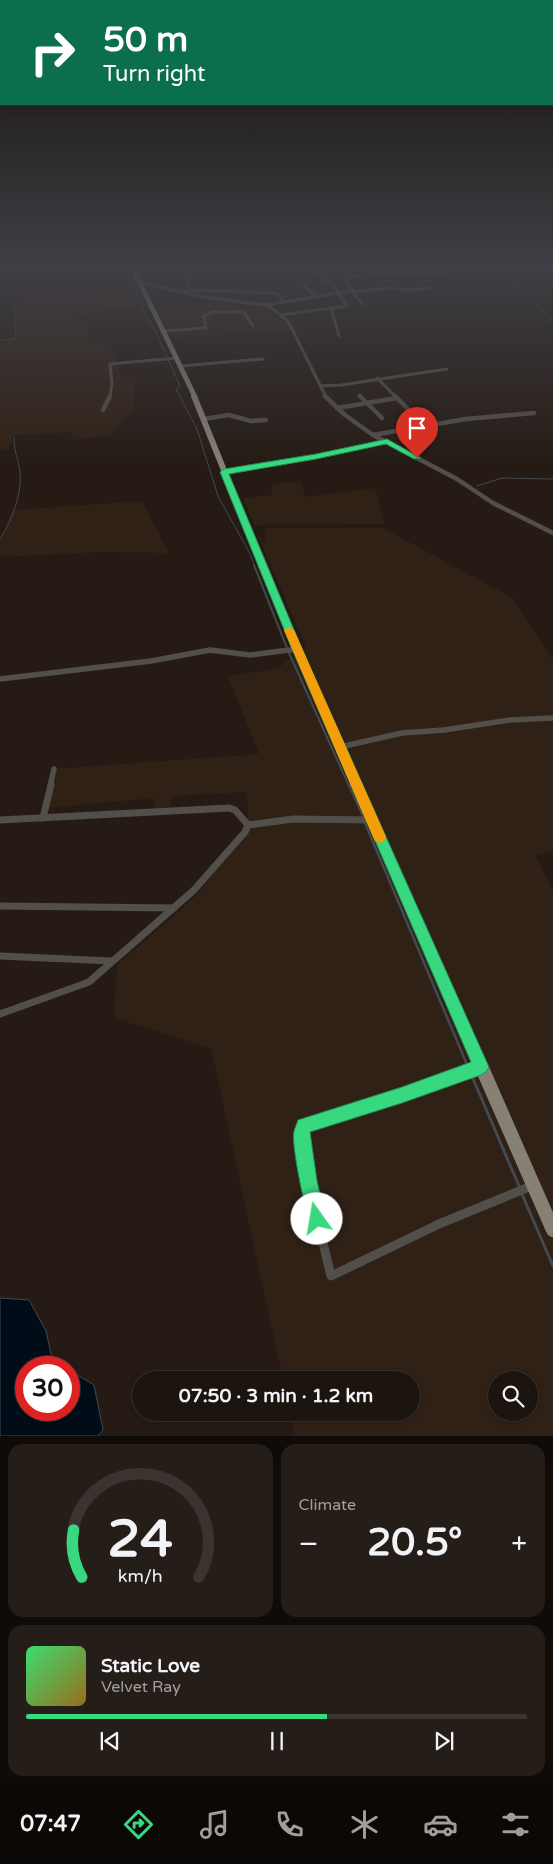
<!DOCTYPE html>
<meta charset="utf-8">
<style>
body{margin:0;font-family:"Varela Round",sans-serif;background:#251d18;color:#f1f3f6;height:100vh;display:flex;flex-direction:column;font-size:19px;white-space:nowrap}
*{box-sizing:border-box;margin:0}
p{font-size:16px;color:#a09e9e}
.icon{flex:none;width:28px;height:28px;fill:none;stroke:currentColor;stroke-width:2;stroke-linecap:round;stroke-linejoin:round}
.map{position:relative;height:1436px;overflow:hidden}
.side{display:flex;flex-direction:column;gap:8px;padding:8px;background:#0f0b08;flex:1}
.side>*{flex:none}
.banner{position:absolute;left:0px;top:0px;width:554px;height:105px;box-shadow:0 2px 8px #0003,0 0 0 1px #3a332f;background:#0b6e4f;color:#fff;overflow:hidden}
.tools{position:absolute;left:488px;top:1371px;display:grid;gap:10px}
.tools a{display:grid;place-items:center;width:50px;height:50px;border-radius:50%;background:#1c140f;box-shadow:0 2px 8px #0003,0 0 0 1px #3a332f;font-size:25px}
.speed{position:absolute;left:15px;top:1356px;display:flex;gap:10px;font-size:25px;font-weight:700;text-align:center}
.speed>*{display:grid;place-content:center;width:65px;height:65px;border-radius:50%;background:#1c140f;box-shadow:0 2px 8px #0003,0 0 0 1px #3a332f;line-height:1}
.speed .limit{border:8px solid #d22;background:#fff;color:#111}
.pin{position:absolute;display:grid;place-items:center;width:42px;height:42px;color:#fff;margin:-51px -21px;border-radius:50% 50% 50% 0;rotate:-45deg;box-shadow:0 0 5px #0007}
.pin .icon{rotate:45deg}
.me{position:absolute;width:55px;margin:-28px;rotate:347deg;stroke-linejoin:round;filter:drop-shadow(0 0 4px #0008)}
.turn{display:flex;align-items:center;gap:18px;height:105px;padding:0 20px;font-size:22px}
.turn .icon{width:65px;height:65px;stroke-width:2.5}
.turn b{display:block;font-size:35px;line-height:42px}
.big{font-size:38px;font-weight:700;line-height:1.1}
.side .tile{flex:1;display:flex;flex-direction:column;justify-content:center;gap:8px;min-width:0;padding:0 18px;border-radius:15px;background:#251d18}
.side .dial{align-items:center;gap:0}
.dial svg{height:130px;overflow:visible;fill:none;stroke:#3a332f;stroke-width:7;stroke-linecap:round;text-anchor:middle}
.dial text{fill:#f1f3f6;stroke:none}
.song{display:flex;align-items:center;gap:15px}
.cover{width:60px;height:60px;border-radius:8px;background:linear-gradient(135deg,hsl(140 70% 55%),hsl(40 70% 35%))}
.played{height:5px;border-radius:2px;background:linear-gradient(90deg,#38d880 60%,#3a332f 60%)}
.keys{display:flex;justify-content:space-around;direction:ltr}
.heat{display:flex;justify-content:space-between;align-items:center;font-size:28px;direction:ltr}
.side .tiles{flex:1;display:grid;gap:8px;grid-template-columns:1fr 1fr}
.tile:last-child{grid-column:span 2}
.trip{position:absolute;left:132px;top:1371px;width:288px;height:50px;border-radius:25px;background:#1c140f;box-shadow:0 2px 8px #0003,0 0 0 1px #3a332f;font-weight:700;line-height:50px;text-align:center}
.tabs{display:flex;height:80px;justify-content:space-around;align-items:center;background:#0b0806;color:#a09e9e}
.tabs .icon{width:35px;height:35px}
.tabs .selected{color:#38d880}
.tabs b{font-size:22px;color:#f1f3f6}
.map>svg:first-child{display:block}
.built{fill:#302116;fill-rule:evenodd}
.water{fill:#000d18;stroke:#424950}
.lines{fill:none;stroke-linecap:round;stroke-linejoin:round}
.stream-far3{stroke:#424950;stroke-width:1}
.stream-far2{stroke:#424950;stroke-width:2}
.stream-far1{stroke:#424950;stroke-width:2.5}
.stream{stroke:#424950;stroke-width:3}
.street-far4{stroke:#524f4a;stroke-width:3}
.street-far3{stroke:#524f4a;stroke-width:4.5}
.street-far2{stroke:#524f4a;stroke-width:5.5}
.street-far1{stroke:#524f4a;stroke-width:7}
.street{stroke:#524f4a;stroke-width:9}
.primary-far4{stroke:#868075;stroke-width:5}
.primary-far3{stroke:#868075;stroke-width:6}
.primary-far2{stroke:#868075;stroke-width:8}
.primary-far1{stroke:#868075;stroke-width:11}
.primary{stroke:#868075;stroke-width:14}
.route{fill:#38d880;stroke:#248c53}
.slow{fill:#f59e0b}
</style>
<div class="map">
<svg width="553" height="1437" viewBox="0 0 553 1437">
<rect width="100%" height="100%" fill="#251b14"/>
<g class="built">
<path d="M 131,284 L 140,299 L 138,305 L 76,316 L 78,325 L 86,324 L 91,343 L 108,340 L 122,376 L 136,375 L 133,410 L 109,435 L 72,440 L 73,432 L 13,435 L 9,449 L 0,450 L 0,340 L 17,338 L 15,305 L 12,300 Z"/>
<path d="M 152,298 L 158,306 L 207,302 L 241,307 L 263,308 L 288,324 L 290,331 L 170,338 Z"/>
<path d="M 301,482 L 305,497 L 375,488 L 385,524 L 255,525 L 243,498 L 272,495 L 273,483 Z"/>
<path d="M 142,501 L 169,553 L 102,552 L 0,557 L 0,539 L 5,532 L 12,510 Z"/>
<path d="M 263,528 L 383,528 L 513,598 L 553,661 L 553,851 L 535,855 L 553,891 L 553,1436 L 295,1436 L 290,1413 L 411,1412 L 411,1380 L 283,1380 L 211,1048 L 114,1018 L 117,965 L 198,894 L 248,825 L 247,792 L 172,796 L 171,809 L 154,810 L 154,798 L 45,808 L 54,769 L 259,754 L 228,676 L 277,669 L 306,647 L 261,542 L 268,542 ZM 496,1380 L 529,1380 L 529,1412 L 496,1412 Z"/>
</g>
<path class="water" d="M 0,1298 L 29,1300 L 46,1331 L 52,1359 L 65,1367 L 26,1368 L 26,1410 L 69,1410 L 69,1370 L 94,1385 L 103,1430 L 98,1436 L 0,1436 Z"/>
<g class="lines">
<g class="stream-far3">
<path d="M 125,266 L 148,320 L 154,328 L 180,386 L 176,389 L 197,429 L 218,496 L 249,552 L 255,567"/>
<path d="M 509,266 L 518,289 L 535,301 L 553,323"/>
<path d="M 0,290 L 14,305 L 16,339 L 0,340"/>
<path d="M 477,486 L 502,478 L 553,479"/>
<path d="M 0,539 C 12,520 22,494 20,472 C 19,460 13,449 14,437"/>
</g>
<path class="stream-far2" d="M 254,565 L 289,653 L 349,786"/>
<g class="stream-far1">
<path d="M 349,785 L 364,818"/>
<path d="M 365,823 L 468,1067"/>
</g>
<g class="stream">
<path d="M 471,1074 L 519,1186"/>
<path d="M 521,1192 L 553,1266"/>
</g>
<g class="street-far4">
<path d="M 182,266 L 188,279 L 189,290 L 186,291"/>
<path d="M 335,266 L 362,304"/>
<path d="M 203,268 L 204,266"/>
<path d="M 343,277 L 387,273 L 445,273"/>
<path d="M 141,283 L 200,296 L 269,306 L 288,321 L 326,397"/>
<path d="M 303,285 L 316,296"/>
<path d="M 189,290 L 277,293 L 284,302"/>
<path d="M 266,305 L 339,293 L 390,288 L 405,290 L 431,288"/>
<path d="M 331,308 L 339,336"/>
<path d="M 281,315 L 347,306 L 336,289 L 326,279 L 296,266"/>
<path d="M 164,331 L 206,328 L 204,316 L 212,312 L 244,312 L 253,326"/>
<path d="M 181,366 L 263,359"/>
<path d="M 377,378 L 396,397"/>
<path d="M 320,386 L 341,385 L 447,369"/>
<path d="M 359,395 L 361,397"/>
<path d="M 110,397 L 112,383 L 110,364 L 177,358"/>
</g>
<g class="street-far3">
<path d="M 325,396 L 345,415 L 373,435 L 457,479 L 493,503 L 553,533"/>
<path d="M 360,396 L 382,418"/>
<path d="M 395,396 L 408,409"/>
<path d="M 337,408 L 397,398"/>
<path d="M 103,410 L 110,396"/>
<path d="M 204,419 L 229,415 L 251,421 L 266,420"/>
<path d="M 373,435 L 466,419 L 534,413"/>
<path d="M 224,472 L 316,457 L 387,441"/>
</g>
<g class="street-far2">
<path d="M 0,679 L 151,661 L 210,650 L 250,655 L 297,649"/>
<path d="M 340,747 L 402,733 L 444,730 L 510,720 L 553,718"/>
<path d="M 50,786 L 54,769"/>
</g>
<g class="street-far1">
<path d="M 43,818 L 51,785"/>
<path d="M 0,820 L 229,808 L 235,810 L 248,825"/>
<path d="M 0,906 L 174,908"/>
<path d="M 0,956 L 112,961"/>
<path d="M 0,1014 L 89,982 L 194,890 L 245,832 L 248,825 L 293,819 L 372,820"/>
<path d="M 474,1070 L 481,1067"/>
</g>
<path class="street" d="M 477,1068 L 402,1095 L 304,1126 L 302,1132 L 308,1181 L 331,1276 L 439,1224 L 534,1185"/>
<path class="primary-far4" d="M 132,266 L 195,397"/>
<path class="primary-far3" d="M 194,396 L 263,567"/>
<path class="primary-far2" d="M 262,565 L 357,786"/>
<path class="primary-far1" d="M 357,785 L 482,1070"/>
<path class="primary" d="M 482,1068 L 553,1230"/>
</g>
<linearGradient id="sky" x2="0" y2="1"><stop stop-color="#140f0b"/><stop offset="0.57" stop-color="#403f45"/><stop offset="1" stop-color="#403f45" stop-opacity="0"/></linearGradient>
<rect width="553" height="467" fill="url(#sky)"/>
<path class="route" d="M 387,439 L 421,458 L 414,459 L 386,444 L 316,459 L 229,474 L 302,649 L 489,1067 L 486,1072 L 481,1075 L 402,1103 L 310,1132 L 317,1181 L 326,1219 L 324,1225 L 317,1228 L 311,1225 C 305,1210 291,1146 294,1131 C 295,1128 297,1123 298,1120 L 402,1087 L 471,1062 L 292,649 L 220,472 L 224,469 L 316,454 Z"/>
<path class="slow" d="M 289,627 L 294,630 L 386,837 L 384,841 L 380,843 L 375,841 L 373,837 L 284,630 Z"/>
</svg>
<div class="tools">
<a><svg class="icon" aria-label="search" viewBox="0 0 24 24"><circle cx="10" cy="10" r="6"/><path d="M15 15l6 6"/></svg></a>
</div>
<div class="speed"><div class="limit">30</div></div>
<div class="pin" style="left:417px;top:458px;background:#d93025"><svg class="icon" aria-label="arrive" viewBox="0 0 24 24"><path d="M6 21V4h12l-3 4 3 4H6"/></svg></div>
<svg class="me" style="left:317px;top:1219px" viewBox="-20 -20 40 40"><circle r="19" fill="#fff"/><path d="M0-13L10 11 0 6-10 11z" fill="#38d880"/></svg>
<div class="trip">07:50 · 3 min · 1.2 km</div>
<div class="banner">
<div class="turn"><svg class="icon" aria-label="right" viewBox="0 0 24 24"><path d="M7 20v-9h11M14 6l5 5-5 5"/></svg><div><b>50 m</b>Turn right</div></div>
</div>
</div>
<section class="side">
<div class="tiles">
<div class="tile dial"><svg viewBox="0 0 100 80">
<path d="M14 69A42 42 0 1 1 86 69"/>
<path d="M14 69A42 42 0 0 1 9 40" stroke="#38d880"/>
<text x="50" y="56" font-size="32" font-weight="700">24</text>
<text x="50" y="72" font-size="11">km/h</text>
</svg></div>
<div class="tile"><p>Climate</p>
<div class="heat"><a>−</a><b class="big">20.5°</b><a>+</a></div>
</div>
<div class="tile">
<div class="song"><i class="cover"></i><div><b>Static Love</b><p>Velvet Ray</p></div></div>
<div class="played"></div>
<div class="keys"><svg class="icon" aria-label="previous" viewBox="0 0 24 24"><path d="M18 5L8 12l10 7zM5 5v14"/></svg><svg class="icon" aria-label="pause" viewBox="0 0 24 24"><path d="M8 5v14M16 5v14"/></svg><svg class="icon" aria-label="next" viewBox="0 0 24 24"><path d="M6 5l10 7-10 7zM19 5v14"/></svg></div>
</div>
</div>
</section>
<nav class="tabs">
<b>07:47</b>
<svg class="icon selected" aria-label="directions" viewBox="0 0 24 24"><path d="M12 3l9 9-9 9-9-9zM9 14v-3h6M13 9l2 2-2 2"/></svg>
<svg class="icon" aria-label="music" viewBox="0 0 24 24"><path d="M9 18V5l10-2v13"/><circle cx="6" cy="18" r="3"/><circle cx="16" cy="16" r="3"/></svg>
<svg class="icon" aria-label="phone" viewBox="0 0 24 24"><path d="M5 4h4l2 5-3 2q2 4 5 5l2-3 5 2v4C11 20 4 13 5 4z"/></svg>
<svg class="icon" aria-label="climate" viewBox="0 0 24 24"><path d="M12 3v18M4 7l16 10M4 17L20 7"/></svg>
<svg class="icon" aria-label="car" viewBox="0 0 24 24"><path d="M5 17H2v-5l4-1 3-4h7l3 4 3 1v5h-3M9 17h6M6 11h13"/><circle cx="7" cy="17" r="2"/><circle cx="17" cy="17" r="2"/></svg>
<svg class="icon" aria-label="filters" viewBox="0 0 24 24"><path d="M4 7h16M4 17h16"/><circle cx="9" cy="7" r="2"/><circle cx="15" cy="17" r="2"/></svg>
</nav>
